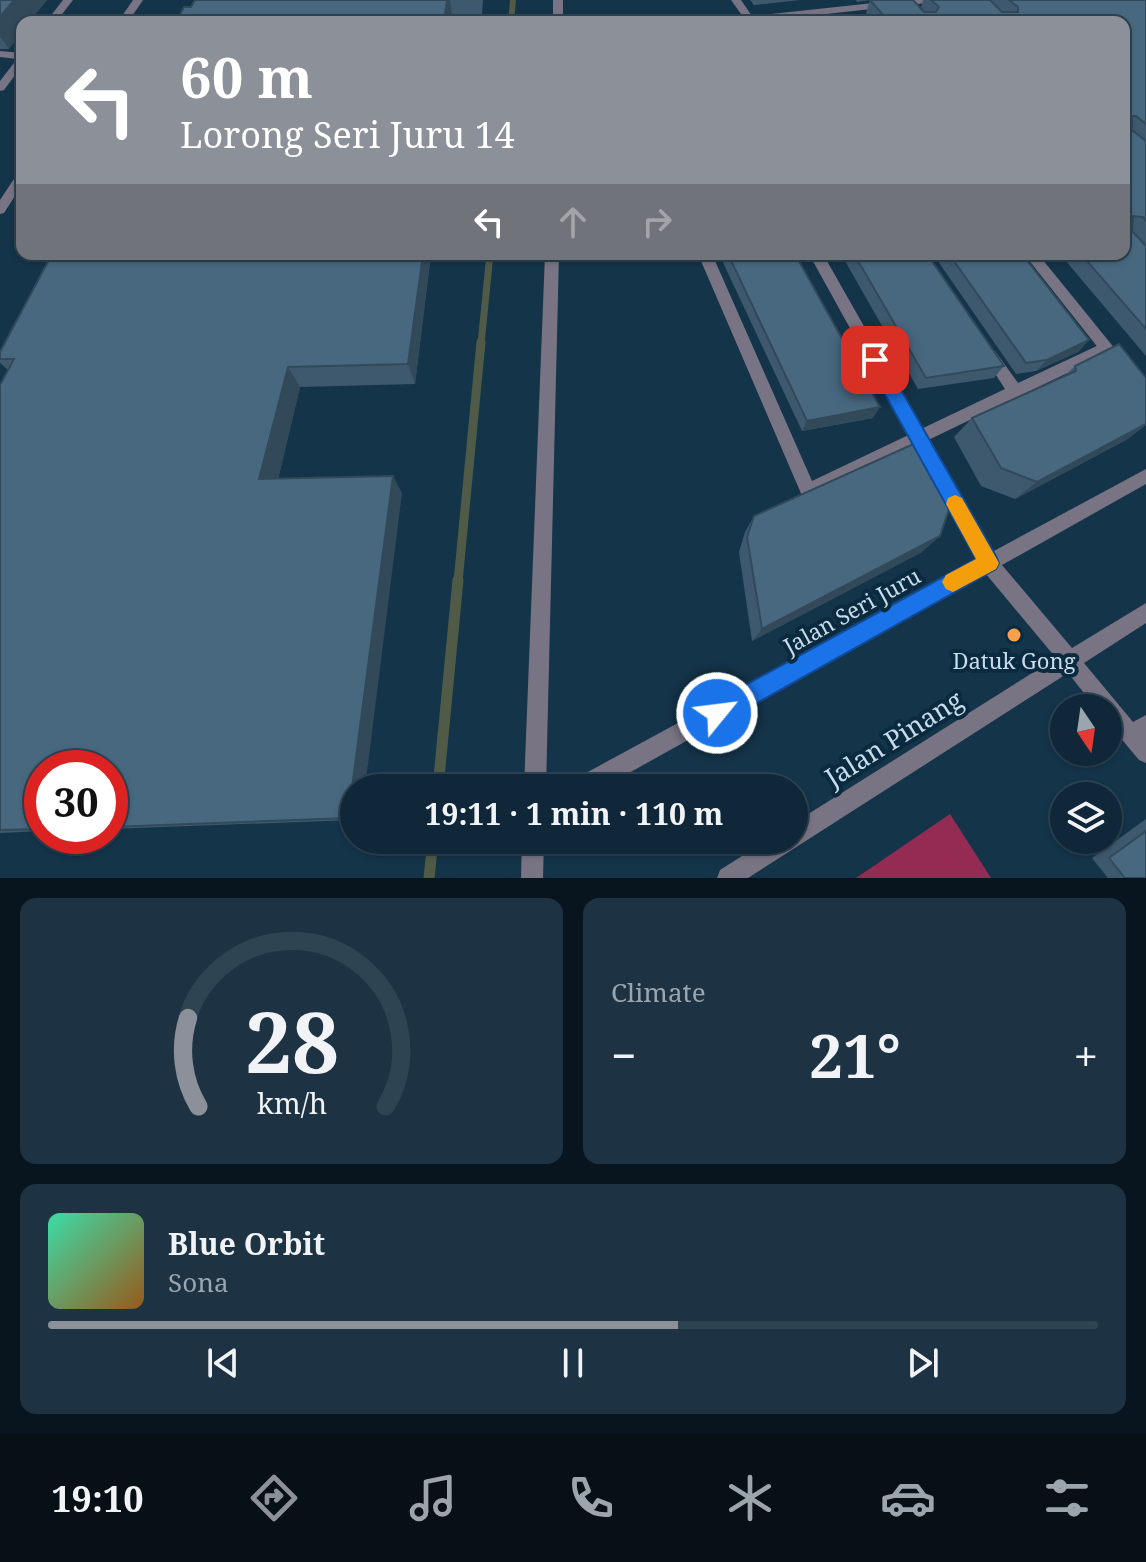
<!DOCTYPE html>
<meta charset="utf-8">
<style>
body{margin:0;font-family:"Noto Serif",serif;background:#1d3343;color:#f1f3f6;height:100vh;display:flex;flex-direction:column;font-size:30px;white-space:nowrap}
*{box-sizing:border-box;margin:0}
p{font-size:26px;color:#9ba5ae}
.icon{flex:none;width:44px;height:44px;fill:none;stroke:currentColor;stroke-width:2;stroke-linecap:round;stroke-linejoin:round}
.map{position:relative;height:878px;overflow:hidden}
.sheet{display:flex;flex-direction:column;gap:20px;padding:20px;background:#08151f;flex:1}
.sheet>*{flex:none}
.top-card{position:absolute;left:16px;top:16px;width:1114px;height:244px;border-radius:16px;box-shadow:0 2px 6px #0004,0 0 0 2px #2f4453;background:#8c9099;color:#fff;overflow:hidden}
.needle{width:52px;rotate:167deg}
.controls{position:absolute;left:1050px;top:694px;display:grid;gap:16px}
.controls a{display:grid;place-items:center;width:72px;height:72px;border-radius:50%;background:#0f2738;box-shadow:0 2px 6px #0004,0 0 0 2px #2f4453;font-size:40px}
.speed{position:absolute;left:24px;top:750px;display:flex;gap:16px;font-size:40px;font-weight:700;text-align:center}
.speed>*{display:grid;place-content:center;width:104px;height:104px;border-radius:50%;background:#0f2738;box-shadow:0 2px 6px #0004,0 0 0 2px #2f4453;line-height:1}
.speed .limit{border:12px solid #d22;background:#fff;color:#111}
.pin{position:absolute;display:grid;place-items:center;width:68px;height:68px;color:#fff;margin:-34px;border-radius:16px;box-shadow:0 4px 12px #0006}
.me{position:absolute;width:88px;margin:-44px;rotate:61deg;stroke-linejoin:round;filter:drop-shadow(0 0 6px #0008)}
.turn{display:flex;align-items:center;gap:28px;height:168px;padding:0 32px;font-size:36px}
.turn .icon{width:104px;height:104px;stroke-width:2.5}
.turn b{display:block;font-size:56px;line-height:68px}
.lanes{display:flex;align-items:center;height:76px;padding:0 32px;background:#0003;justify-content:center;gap:40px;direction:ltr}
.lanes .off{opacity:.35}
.big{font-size:60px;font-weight:700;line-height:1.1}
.sheet .tile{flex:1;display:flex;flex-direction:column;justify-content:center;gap:12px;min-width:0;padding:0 28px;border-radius:16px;background:#1d3343}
.sheet .dial{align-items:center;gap:0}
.dial svg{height:208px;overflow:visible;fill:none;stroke:#2f4453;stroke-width:7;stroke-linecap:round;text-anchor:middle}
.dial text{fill:#f1f3f6;stroke:none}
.song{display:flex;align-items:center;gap:24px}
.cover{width:96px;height:96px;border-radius:12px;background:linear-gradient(135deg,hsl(160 70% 55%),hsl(30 70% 35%))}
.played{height:8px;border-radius:4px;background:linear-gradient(90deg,#8c9099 60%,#2f4453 60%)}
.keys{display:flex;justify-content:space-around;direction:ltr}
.heat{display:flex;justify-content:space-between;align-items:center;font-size:44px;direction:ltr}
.sheet .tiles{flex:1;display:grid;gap:20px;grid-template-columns:1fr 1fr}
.tile:last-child{grid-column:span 2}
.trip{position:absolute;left:340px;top:774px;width:468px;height:80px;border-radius:40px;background:#0f2738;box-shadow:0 2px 6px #0004,0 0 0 2px #2f4453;font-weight:700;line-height:80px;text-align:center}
.menu{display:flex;height:128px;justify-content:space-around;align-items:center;background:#061016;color:#9ba5ae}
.menu .icon{width:56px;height:56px}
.menu .active{color:#8c9099}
.menu b{font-size:36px;color:#f1f3f6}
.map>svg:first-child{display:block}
.green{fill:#932b52}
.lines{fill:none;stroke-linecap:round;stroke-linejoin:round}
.stream-far3{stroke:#505b47;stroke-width:6}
.stream-far2{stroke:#505b47;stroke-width:7}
.stream-far1{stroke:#505b47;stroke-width:9}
.stream{stroke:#505b47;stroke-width:11}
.lane{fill:#797483;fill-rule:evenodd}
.street{fill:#797483;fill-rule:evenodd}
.wall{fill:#3e596e}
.shaded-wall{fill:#32495a}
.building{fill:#486880;stroke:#32495a;stroke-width:2}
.route{fill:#1a73e8;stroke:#114b97;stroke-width:2}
.slow{fill:#f59e0b}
.poi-dot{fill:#f9a04c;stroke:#092a3f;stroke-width:3}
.labels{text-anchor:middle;stroke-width:8;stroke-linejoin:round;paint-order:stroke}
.street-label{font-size:22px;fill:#c9dbe9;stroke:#092a3f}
.poi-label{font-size:22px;fill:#c9dbe9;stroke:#092a3f}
.near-street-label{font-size:26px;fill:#c9dbe9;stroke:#092a3f}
</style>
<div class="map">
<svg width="1146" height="878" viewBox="0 0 1146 878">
<rect width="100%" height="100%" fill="#14344a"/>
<path class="green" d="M 950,814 L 991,878 L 856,878 Z"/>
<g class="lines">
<path class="stream-far3" d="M 511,22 L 513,0"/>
<path class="stream-far2" d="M 481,344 L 490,254"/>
<path class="stream-far1" d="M 458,582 L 481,342"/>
<g class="stream">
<path d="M 438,788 L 458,580"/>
<path d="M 429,878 L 433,840"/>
</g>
<g class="lane">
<path d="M 63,0 L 73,0 L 56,22 L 46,22 Z"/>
<path d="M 731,0 L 741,0 L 754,19 L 752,21 L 746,21 Z"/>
<path d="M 0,51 L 22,53 L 22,66 L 4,90 L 0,91 L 0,81 L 17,59 L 0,57 Z"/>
<path d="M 698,254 L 712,254 L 812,481 L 1005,389 L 983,355 L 985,351 L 995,351 L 1018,383 L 1101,344 L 1106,342 L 1113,348 L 1111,352 L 808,498 L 802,496 L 800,491 Z"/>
</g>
<g class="street">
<path d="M 133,0 L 143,0 L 128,22 L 118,22 Z"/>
<rect x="553" y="0" width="10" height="22"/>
<path d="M 901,0 L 932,0 L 927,3 L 752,22 L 721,22 L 726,19 Z"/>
<path d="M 22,172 L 22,185 L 4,213 L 0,214 L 0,200 L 18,173 Z"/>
<path d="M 545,254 L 559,254 L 546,788 L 524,788 Z"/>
<path d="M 809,254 L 823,254 L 992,552 L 1146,469 L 1146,484 L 1002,565 L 1072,648 L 1146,603 L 1146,623 L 1084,663 L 1133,722 L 1146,715 L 1146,763 L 1139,760 L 1108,723 L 1108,708 L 1096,708 L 1068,673 L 748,878 L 717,878 L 720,870 L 767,840 L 794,840 L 794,823 L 1056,658 L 986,574 L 602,788 L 570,788 L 573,780 L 978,560 Z"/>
<path d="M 1024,254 L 1038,254 L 1146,387 L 1146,404 L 1141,402 Z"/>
<path d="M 522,840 L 544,840 L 543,878 L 521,878 Z"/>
</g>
</g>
<g class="wall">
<path d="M 0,0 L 47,0 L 29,22 L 22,22 L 22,32 L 9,49 L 0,49 Z"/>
<path d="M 195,0 L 483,0 L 482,14 L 452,14 L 451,22 L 176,22 L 191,7 Z"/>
<path d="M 750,0 L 800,0 L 754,5 Z"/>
<path d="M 856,0 L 913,0 L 925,12 L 921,7 L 923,0 L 1146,0 L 1146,356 L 1060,254 L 1124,254 L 1124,22 L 874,22 L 866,13 L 870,0 L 857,2 Z"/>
<path d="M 52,254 L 431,254 L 415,384 L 300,387 L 278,479 L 402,493 L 354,788 L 354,820 L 110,829 L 110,768 L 42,768 L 42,831 L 0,833 L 0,385 L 8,370 L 0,363 L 0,352 Z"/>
<path d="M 719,254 L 795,254 L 873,418 L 802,431 Z"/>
<path d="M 841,254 L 927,254 L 1004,366 L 994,378 L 918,389 Z"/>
<path d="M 933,254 L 1022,254 L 1089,340 L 1078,352 L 1036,371 L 1016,374 Z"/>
<path d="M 1075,366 L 1146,378 L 1146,425 L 1126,440 L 1015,499 L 981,486 L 954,437 L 972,418 L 1063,377 Z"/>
<path d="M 754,516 L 922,552 L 752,641 L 739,552 L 745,532 Z"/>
<path d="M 1146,819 L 1146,878 L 1108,878 L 1092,858 Z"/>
</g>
<g class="shaded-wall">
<path d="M 14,0 L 47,0 L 29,22 L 22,22 L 22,32 L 9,49 L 0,37 L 0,17 Z"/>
<path d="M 447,0 L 450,0 L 452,14 L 451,22 L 444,22 Z"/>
<path d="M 423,254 L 431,254 L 415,384 L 408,364 Z"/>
<path d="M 1089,340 L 1078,352 L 1036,371 L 1047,360 Z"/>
<path d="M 288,367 L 300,387 L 274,497 L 259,479 Z"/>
<path d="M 880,407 L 873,418 L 802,431 L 807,421 Z"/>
<path d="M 1146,424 L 1126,440 L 1015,499 L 1037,482 Z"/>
<path d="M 393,476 L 402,493 L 365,788 L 354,788 L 354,819 L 348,818 Z"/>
<path d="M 940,536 L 922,552 L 752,641 L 762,629 Z"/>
</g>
<g class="building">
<path d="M 0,0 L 14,0 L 0,17 Z"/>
<path d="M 195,0 L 447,0 L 444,22 L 176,22 L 184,7 L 191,7 Z"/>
<path d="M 870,0 L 913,0 L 924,12 L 936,12 L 939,7 L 931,0 L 990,0 L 1002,12 L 1018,12 L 1018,7 L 1009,0 L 1146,0 L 1146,124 L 1136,116 L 1132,116 L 1132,130 L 1146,141 L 1146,221 L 1143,217 L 1133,216 L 1132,231 L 1146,246 L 1146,329 L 1081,254 L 1124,254 L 1124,22 L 889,22 Z"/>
<path d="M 52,254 L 423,254 L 408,364 L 288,367 L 259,479 L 393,476 L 348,818 L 110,827 L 110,768 L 42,768 L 42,829 L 0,830 L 0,385 L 14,359 L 0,359 L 0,352 Z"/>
<path d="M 728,254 L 795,254 L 880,407 L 807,421 Z"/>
<path d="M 854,254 L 927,254 L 1004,366 L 926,378 Z"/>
<path d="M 949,254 L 1022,254 L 1089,340 L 1047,360 L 1026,363 Z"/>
<path d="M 1119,344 L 1146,378 L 1146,424 L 1037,482 L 1001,468 L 972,418 L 1076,371 L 1075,366 Z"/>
<path d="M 920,441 L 952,500 L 940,536 L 762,629 L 747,537 L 754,516 Z"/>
<path d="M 1146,831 L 1146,878 L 1125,878 L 1109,858 Z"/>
</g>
<path class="route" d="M 875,353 L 881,355 L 996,556 L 999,563 L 996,569 L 725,721 L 717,724 L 709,721 L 706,713 L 709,705 L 976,559 L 866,360 Z"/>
<path class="slow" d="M 955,495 L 962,498 L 999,563 L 996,569 L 953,592 L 946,589 L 942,582 L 946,575 L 976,559 L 946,504 L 948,498 Z"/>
<circle class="poi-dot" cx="1014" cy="635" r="8"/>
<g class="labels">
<g class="street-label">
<text transform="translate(852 611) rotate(-29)" y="8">Jalan Seri Juru</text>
</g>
<g class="poi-label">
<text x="1014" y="669">Datuk Gong</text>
</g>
<g class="near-street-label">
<text transform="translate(894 739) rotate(-32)" y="9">Jalan Pinang</text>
</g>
</g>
</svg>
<div class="controls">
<a><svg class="needle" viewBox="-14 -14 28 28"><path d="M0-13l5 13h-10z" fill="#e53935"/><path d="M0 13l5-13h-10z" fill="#9ba5ae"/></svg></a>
<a><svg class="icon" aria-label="layers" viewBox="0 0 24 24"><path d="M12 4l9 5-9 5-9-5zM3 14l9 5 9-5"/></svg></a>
</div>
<div class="speed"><div class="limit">30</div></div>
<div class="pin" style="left:875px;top:360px;background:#d93025"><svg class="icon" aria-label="arrive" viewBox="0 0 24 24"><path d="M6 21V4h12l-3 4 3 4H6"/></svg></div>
<svg class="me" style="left:717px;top:713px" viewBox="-20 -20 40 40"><circle r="17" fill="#1a73e8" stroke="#fff" stroke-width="3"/><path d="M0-11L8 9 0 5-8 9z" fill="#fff"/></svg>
<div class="trip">19:11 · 1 min · 110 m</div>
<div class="top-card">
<div class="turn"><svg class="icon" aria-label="left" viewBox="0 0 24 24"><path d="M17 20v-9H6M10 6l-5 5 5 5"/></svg><div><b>60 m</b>Lorong Seri Juru 14</div></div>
<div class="lanes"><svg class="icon" aria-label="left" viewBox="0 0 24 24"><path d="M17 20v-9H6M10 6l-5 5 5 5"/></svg><svg class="icon off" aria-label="ahead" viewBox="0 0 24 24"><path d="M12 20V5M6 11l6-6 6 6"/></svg><svg class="icon off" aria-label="right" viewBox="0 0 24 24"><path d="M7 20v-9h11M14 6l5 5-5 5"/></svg></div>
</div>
</div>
<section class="sheet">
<div class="tiles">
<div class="tile dial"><svg viewBox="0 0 100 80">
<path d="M14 69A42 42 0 1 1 86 69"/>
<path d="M14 69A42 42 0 0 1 10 35" stroke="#8c9099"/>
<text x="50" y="56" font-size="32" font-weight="700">28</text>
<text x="50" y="72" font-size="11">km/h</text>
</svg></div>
<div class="tile"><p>Climate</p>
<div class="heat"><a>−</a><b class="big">21°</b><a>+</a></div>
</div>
<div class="tile">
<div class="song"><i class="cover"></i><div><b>Blue Orbit</b><p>Sona</p></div></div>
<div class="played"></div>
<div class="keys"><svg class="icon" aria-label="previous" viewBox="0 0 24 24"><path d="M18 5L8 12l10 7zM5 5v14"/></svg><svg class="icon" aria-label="pause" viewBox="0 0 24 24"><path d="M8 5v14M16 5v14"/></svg><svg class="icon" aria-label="next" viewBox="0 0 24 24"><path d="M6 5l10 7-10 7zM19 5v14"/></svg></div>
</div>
</div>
</section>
<nav class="menu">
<b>19:10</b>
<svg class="icon active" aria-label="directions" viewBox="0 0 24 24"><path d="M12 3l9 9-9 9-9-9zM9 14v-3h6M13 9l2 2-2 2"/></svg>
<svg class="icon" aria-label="music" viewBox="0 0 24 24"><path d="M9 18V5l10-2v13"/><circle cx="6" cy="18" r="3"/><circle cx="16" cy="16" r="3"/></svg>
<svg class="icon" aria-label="phone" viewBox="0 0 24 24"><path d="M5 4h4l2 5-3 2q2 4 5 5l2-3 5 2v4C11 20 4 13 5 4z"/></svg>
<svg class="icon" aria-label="climate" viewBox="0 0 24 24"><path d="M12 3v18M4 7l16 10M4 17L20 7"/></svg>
<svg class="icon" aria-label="car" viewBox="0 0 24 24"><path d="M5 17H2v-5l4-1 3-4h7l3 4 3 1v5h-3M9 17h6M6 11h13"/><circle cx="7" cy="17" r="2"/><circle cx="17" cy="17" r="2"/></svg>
<svg class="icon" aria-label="filters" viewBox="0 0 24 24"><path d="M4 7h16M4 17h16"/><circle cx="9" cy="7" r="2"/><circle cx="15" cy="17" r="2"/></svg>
</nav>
